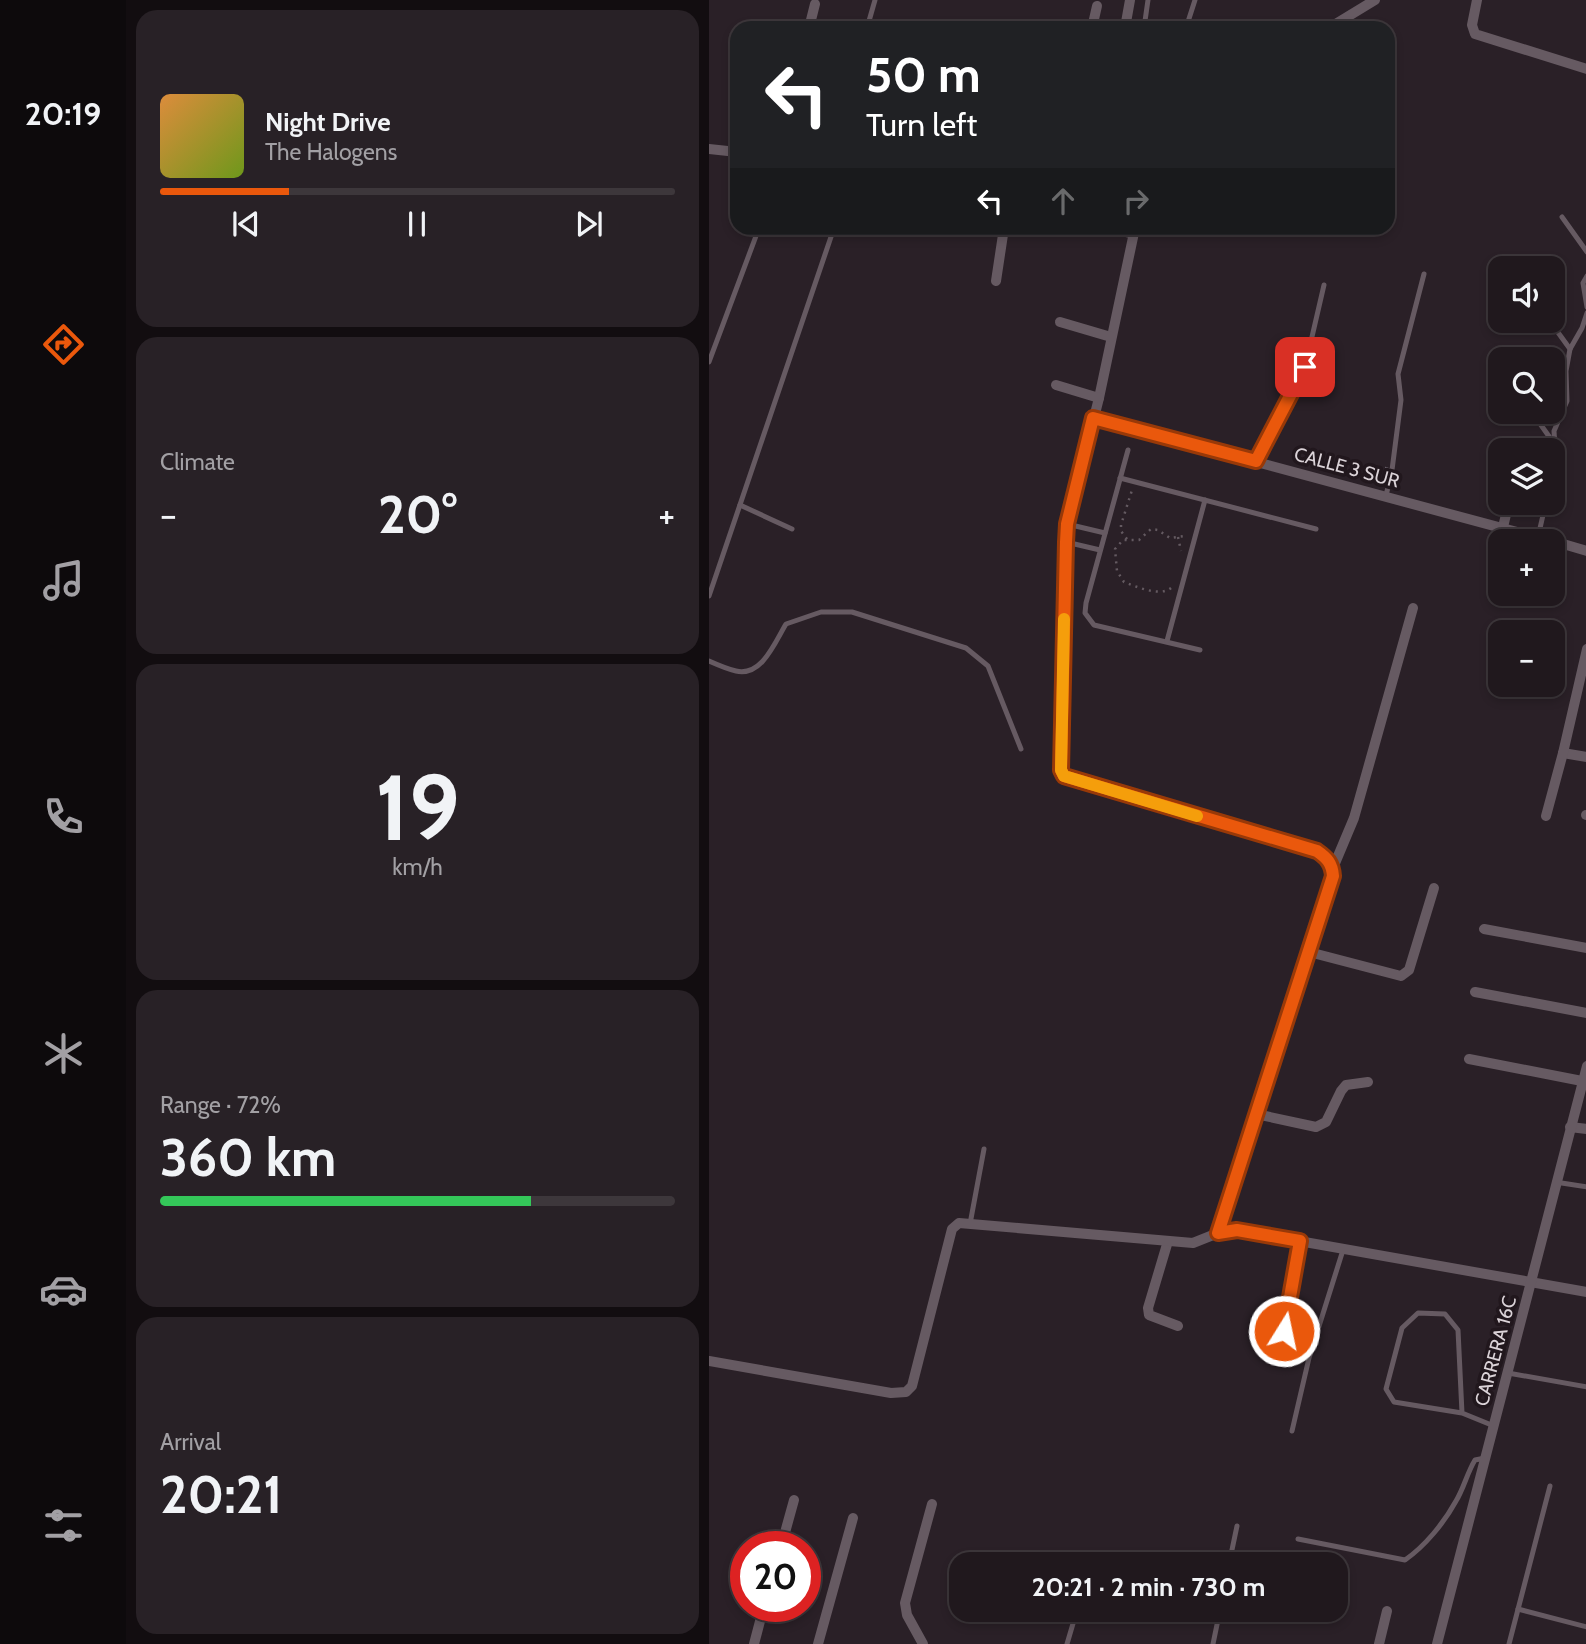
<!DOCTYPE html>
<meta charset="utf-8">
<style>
body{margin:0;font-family:Cabin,sans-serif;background:#282126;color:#f1f3f6;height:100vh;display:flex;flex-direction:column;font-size:26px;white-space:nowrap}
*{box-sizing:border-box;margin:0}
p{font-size:23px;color:#a2a0a4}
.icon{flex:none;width:38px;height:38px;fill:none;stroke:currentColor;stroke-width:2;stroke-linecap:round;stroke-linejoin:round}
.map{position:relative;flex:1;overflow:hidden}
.panel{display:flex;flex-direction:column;gap:10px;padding:10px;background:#120d10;width:583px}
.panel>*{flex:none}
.banner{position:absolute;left:21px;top:21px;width:665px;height:214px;border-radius:21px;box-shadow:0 4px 10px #0003,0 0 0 2px #3d373b;background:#202124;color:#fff;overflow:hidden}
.controls{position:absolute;left:779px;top:256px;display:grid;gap:14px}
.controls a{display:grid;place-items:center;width:77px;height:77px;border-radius:14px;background:#20181d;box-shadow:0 4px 10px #0003,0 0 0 2px #3d373b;font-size:35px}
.speed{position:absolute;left:21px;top:1531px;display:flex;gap:14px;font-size:35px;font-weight:700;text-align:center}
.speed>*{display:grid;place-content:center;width:91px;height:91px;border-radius:50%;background:#20181d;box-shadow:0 4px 10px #0003,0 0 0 2px #3d373b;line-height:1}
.speed .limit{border:10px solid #d22;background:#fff;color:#111}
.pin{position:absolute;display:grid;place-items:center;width:60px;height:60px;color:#fff;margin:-30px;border-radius:14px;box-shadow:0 4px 10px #0006}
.me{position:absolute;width:77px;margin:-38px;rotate:10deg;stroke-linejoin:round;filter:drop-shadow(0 0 5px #0008)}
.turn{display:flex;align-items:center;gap:24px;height:147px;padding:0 21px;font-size:32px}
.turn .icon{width:91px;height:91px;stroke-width:2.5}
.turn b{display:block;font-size:49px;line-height:60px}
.lanes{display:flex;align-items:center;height:66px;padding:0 21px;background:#0003;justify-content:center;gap:35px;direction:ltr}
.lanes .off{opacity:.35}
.big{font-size:52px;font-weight:700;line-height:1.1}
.panel .widget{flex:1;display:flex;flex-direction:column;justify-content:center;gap:10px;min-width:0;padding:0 24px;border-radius:21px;background:#282126}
.panel .dial{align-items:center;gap:0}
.dial b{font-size:91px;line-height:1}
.song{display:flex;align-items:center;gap:21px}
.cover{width:84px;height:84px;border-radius:10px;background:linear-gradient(135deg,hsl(30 70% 55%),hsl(80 70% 35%))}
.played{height:7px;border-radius:4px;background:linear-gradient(90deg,#ea580c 25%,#3d373b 25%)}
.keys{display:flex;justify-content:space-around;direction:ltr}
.heat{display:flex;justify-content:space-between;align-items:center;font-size:38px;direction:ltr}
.charge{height:10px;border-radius:5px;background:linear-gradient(90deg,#34c759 72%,#3d373b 0)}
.trip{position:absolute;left:240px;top:1552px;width:399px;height:70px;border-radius:21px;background:#20181d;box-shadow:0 4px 10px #0003,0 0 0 2px #3d373b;font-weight:700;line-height:70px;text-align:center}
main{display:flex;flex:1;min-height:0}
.tabs{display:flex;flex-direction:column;width:126px;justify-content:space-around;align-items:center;background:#0d0a0c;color:#a2a0a4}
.tabs .icon{width:49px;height:49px}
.tabs .on{color:#ea580c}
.tabs b{font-size:32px;color:#f1f3f6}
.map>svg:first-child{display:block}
.building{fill:#64466f;stroke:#827a85;stroke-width:2}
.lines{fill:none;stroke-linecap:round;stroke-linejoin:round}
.path{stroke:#645a61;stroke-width:2.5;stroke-dasharray:2 5;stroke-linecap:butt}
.lane{stroke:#665a62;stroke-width:5}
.street{stroke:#665a62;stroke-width:10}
.route-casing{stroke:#983908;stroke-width:18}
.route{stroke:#ea580c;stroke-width:12}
.slow{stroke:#f59e0b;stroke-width:12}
.labels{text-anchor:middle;stroke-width:7;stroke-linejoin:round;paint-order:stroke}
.street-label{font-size:19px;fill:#dbd3d8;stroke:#21171d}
</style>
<main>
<nav class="tabs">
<b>20:19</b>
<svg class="icon on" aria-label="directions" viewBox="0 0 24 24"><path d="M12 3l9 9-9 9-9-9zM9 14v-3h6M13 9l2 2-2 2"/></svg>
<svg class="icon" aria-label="music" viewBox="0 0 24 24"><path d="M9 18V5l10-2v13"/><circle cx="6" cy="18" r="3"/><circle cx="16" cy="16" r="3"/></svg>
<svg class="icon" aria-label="phone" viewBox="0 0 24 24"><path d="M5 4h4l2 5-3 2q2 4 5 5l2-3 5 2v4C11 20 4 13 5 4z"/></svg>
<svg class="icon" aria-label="climate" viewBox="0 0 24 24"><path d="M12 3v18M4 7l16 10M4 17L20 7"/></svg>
<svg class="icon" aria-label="car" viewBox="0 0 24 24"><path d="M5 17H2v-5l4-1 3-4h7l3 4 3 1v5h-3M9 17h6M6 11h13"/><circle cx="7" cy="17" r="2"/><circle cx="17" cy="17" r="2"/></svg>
<svg class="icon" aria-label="filters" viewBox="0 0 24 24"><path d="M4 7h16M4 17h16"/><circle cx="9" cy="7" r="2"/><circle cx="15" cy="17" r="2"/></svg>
</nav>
<section class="panel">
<div class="widget">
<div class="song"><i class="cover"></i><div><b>Night Drive</b><p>The Halogens</p></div></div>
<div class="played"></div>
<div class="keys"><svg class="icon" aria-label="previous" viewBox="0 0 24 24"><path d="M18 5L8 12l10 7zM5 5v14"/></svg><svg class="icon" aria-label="pause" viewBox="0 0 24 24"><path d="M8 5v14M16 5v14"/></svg><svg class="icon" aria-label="next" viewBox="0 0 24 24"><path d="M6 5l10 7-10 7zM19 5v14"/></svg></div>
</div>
<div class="widget"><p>Climate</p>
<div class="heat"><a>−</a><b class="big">20°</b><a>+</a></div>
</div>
<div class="widget dial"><b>19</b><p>km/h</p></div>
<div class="widget"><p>Range · 72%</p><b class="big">360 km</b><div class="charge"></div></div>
<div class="widget"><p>Arrival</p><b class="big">20:21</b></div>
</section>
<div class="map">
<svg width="878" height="1644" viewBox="0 0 878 1644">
<rect width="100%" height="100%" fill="#2a2027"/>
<path class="building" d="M 677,468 L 690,473 L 687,482 L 674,478 Z"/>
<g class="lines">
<g class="path">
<path d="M 469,537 L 472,551"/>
<path d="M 418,539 L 412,531 L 412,525 L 423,490"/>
<path d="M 462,588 C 451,597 428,587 415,582 L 408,571 L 406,549 L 414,540 L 430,540 L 442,529 L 449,530 L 461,538 L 476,536"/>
</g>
<g class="lane">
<path d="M 158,28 L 166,0"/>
<path d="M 435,28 L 439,0"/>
<path d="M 477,28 L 486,0"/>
<path d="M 853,217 L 878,252"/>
<path d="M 878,276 L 874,283 L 878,307"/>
<path d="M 840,320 L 861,349"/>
<path d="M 0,362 L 50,228"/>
<path d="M 822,411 L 844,442"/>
<path d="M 419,450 L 377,603 L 376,613 L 385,625 L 491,650"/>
<path d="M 547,461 L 596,367 L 615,285"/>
<path d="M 683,470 L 692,400 L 689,374 L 715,274"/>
<path d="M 411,478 L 607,529"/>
<path d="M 844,478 L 847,464 L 845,431 L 858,401 L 857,371 L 861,349 L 873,328 L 878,313"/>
<path d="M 677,495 L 681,480"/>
<path d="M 31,505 L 83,529"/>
<path d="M 358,524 L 396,533"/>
<path d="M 829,537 L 837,502"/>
<path d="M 357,542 L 391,550"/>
<path d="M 0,596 L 125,228"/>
<path d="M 458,641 L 496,500"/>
<path d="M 0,661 C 9,665 18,669 27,671 C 53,677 66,642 77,624 L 112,612 L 143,612 L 257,648 L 279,666 L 312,749"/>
<path d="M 846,1182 L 878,1187"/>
<path d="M 261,1224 L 275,1149"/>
<path d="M 570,1353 L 591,1241"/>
<path d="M 799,1373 L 878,1387"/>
<path d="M 753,1413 L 749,1330 L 736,1314 L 709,1313 L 693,1328 L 677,1389 L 685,1402 L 753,1413 L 785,1426"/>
<path d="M 583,1431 L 600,1358 L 634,1250"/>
<path d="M 589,1539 L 696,1560 C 716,1546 735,1523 747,1501 C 755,1488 758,1473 766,1460 L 776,1458"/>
<path d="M 382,1564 L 386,1554"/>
<path d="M 520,1564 L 528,1526"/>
<path d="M 809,1609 L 878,1627"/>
<path d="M 358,1644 L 368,1610"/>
<path d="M 504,1644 L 511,1610"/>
<path d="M 800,1644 L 841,1486"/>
</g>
<g class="street">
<path d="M 768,0 L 763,25 L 766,34 L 878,69"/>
<path d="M 100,28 L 106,4"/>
<path d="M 383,28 L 388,6"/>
<path d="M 416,28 L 421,0"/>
<path d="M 620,28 L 666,0"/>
<path d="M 0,149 L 28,152"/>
<path d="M 399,228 L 425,234"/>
<path d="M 426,228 L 390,398 L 358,524 L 352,770 L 360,779 L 608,851 L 621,862 L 624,876 L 509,1233"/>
<path d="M 287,281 L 295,228"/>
<path d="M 351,322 L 402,337"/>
<path d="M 347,385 L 390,398"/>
<path d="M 384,418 L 841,541"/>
<path d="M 794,527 L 800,502"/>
<path d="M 844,541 L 878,551"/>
<path d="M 854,753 L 878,757"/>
<path d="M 877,815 L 878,815"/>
<path d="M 837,816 L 854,753 L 878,649"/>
<path d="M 624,868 L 645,818 L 704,608"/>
<path d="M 775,929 L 878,948"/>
<path d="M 600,952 L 692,976 L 700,970 L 725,888"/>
<path d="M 766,992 L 878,1013"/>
<path d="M 760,1059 L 873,1081"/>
<path d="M 547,1114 L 607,1127 L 617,1122 L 632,1091 L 637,1085 L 659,1082"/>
<path d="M 861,1127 L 878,1129"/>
<path d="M 459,1241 L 439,1308 L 440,1315 L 469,1326"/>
<path d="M 0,1361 L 182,1393 L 197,1392 L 203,1386 L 243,1229 L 250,1223 L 484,1243 L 509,1233 L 528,1230 L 878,1292"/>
<path d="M 72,1547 L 85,1500"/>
<path d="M 45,1644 L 55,1606"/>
<path d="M 109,1644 L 144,1518"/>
<path d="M 214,1644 L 198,1615 L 196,1603 L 223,1504"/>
<path d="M 670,1644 L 678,1611"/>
<path d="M 728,1644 L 878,1066"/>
</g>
</g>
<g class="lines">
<g class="route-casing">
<path id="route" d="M 575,1331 L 591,1241 L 528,1230 L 509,1233 L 624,876 C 623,863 618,858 608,851 L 355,776 L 352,770 L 357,542 L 358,524 L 384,418 L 547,461 L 596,367"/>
</g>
<use href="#route" class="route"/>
<path class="slow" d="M 355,619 L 352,770 L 355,776 L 488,816"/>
</g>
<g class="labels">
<g class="street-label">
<text transform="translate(638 467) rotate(15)" y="7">CALLE 3 SUR</text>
<text transform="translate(786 1351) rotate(-75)" y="7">CARRERA 16C</text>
</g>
</g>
</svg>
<div class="controls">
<a><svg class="icon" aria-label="sound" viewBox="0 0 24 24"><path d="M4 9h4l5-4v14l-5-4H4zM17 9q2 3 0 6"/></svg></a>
<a><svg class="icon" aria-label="search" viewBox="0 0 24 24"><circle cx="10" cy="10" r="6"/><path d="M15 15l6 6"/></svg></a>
<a><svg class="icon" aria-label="layers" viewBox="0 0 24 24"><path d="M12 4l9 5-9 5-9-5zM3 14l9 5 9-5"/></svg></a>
<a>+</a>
<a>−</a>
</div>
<div class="speed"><div class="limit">20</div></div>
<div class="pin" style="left:596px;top:367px;background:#d93025"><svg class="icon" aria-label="arrive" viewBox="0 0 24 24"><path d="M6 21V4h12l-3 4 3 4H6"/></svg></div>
<svg class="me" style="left:575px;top:1331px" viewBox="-20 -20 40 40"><circle r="17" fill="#ea580c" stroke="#fff" stroke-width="3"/><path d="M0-11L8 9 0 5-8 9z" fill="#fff"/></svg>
<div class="trip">20:21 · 2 min · 730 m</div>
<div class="banner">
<div class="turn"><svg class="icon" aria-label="left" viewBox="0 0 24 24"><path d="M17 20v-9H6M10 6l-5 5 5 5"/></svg><div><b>50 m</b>Turn left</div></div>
<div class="lanes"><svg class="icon" aria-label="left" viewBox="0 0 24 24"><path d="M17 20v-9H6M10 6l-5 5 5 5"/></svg><svg class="icon off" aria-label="ahead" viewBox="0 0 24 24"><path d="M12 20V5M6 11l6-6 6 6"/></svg><svg class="icon off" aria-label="right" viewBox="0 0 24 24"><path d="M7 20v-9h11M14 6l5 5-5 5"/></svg></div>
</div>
</div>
</main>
